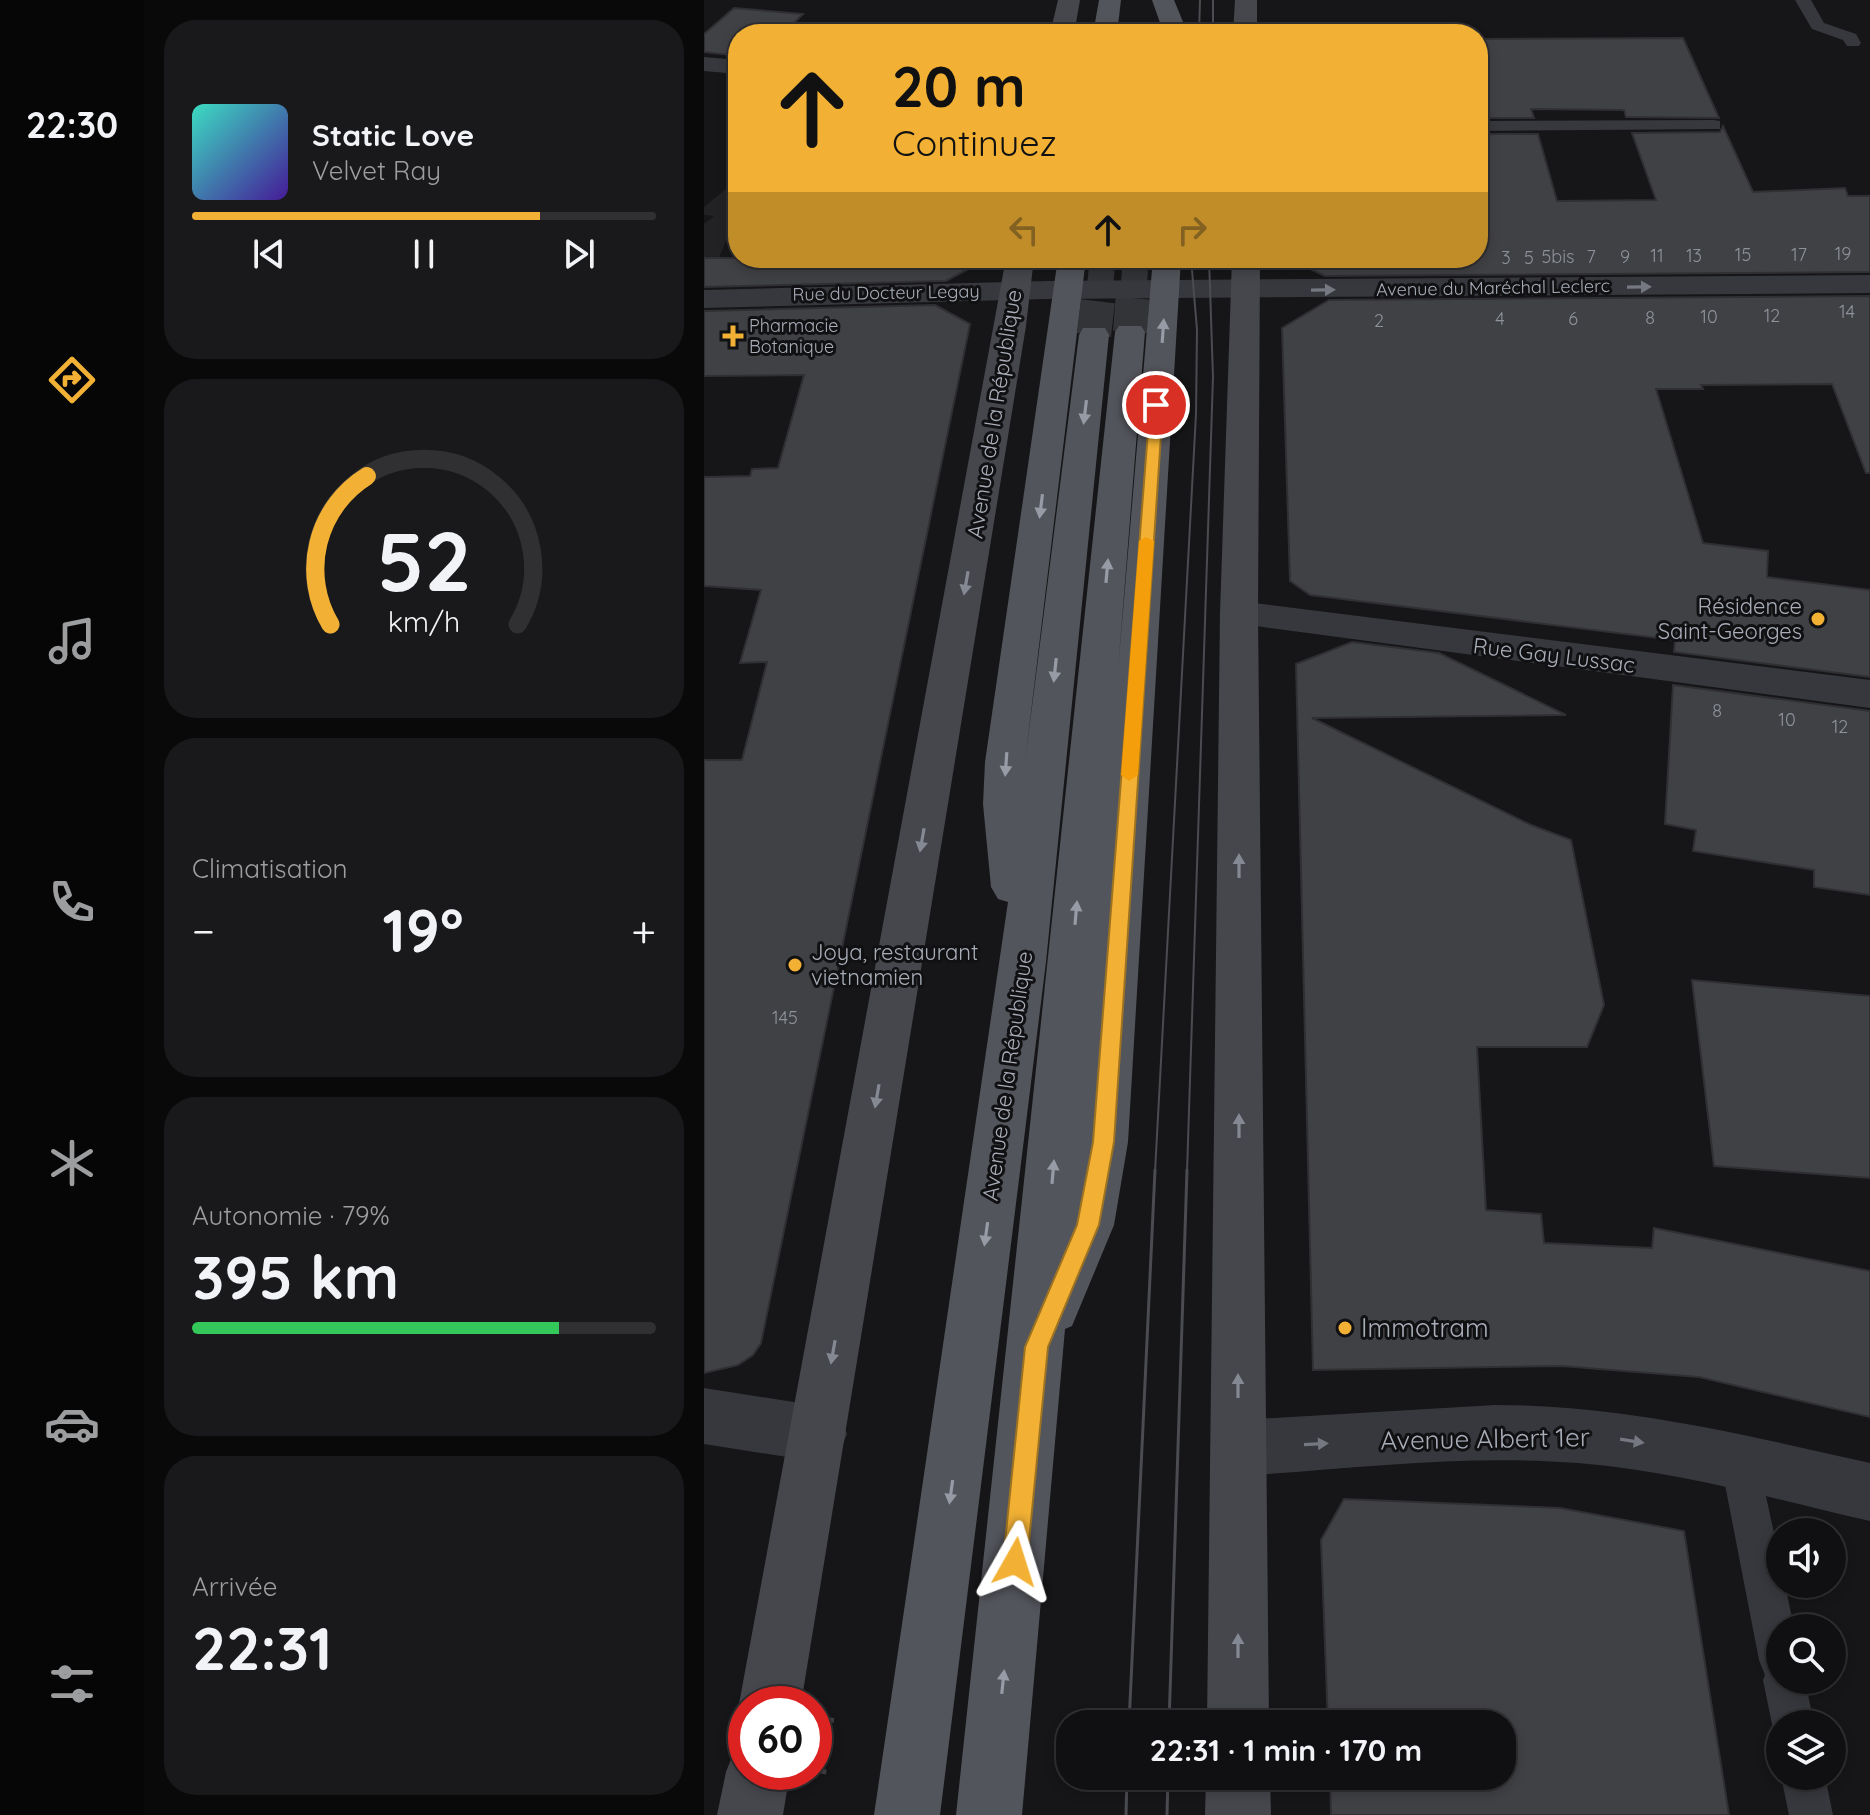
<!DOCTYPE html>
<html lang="fr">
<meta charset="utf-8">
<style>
body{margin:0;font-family:Quicksand,sans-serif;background:#19191b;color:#f1f3f6;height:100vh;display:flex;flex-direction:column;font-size:30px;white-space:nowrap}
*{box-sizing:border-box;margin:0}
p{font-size:26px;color:#9c9d9f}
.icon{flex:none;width:44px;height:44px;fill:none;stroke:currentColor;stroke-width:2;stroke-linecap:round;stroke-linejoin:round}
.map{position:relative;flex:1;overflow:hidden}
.side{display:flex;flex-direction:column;gap:20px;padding:20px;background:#09090a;width:560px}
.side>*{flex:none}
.top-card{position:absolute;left:24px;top:24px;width:760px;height:244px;border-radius:32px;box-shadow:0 4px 12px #0003,0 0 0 2px #303032;background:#f2b134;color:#111;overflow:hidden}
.controls{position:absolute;left:1062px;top:1518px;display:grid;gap:16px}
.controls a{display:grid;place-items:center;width:80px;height:80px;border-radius:50%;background:#101012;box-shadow:0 4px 12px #0003,0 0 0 2px #303032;font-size:40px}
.speed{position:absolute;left:24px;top:1686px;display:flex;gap:16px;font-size:40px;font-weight:700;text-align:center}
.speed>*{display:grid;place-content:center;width:104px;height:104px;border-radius:50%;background:#101012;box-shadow:0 4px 12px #0003,0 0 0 2px #303032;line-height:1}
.speed .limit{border:12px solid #d22;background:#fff;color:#111}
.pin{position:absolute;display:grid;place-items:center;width:68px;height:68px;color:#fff;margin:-34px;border:4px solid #fff;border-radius:50%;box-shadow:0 2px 8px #0007}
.me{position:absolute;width:88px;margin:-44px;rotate:6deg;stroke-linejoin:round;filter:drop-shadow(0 0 6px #0008)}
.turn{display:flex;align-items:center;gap:28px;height:168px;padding:0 32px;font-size:36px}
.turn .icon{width:104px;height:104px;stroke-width:2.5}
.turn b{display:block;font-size:56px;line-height:68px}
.lanes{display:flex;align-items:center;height:76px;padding:0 32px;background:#0003;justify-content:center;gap:40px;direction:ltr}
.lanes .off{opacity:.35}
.big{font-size:60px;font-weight:700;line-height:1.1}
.side .card{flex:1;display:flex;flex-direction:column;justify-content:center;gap:12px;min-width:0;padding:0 28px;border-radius:32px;background:#19191b}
.side .dial{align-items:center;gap:0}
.dial svg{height:208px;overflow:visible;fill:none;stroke:#303032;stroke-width:7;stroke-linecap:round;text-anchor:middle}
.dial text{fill:#f1f3f6;stroke:none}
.song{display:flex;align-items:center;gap:24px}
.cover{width:96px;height:96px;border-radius:12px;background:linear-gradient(135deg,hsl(170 70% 55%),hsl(260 70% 35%))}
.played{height:8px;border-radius:4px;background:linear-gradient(90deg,#f2b134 75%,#303032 75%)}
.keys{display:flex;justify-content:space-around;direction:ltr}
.heat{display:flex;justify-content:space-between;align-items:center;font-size:44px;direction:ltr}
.charge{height:12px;border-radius:6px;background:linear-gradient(90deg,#34c759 79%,#303032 0)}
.trip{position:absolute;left:352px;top:1710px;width:460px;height:80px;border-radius:32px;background:#101012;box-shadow:0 4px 12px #0003,0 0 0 2px #303032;font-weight:700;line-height:80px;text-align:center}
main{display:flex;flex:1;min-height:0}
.menu{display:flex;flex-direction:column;width:144px;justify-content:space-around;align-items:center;background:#060607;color:#9c9d9f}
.menu .icon{width:56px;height:56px}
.menu .active{color:#f2b134}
.menu b{font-size:36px;color:#f1f3f6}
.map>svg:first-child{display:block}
.built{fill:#222225}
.building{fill:#404145;stroke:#303034;stroke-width:2}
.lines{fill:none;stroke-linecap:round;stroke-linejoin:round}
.primary-tunnel-far1{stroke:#333438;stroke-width:26;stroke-dasharray:26 13;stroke-linecap:butt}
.primary-tunnel{stroke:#333438;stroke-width:34;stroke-dasharray:34 17;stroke-linecap:butt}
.path{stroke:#3d3f44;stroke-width:6;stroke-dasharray:5 8;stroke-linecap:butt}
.lane{fill:#37383d;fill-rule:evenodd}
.street{fill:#37383d;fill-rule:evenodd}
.secondary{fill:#45474d;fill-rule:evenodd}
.primary{fill:#53555c;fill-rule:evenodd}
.tram-far1{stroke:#4a4c52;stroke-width:2}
.tram{stroke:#4a4c52;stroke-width:3}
.oneway{fill:#757881}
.oneway2{fill:#979ba6}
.oneway3{fill:#858993}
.route{fill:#f2b134;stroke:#9d7322;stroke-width:2}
.slow{fill:#f59e0b}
.poi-dot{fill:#f2b134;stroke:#111113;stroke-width:3}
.labels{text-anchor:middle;stroke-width:6;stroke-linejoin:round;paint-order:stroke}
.number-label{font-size:18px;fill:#8e929b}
.far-street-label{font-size:18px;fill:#a8adb8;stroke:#111113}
.far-poi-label{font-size:18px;fill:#a8adb8;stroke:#111113;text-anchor:start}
.street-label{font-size:22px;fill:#a8adb8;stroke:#111113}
.poi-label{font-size:22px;fill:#a8adb8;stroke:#111113;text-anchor:end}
.near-poi-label{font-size:26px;fill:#a8adb8;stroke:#111113;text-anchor:start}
.near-street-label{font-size:26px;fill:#a8adb8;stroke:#111113}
</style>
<main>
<nav class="menu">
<b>22:30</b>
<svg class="icon active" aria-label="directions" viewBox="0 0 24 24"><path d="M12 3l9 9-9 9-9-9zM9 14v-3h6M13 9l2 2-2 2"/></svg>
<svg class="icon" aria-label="music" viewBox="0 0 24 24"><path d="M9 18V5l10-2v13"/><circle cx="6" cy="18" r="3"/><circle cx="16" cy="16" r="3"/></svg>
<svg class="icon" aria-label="phone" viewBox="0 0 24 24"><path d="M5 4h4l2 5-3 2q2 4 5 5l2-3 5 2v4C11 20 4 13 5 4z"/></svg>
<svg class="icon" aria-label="climate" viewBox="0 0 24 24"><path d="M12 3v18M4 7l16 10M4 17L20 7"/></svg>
<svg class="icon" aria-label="car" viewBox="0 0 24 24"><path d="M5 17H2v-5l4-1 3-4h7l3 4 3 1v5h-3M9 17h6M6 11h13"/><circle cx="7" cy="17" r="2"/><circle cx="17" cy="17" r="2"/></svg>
<svg class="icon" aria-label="filters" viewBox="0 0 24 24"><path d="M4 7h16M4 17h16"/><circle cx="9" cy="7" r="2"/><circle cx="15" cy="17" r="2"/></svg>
</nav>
<section class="side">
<div class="card">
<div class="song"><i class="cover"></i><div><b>Static Love</b><p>Velvet Ray</p></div></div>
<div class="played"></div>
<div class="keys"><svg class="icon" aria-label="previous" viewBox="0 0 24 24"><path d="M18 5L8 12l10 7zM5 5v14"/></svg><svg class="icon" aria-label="pause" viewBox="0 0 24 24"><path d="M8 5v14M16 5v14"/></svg><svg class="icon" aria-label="next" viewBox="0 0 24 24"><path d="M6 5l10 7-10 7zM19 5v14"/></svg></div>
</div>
<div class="card dial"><svg viewBox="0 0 100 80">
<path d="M14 69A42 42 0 1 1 86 69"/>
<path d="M14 69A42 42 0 0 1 28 12" stroke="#f2b134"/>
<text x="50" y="56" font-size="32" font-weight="700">52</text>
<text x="50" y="72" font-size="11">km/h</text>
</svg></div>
<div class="card"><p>Climatisation</p>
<div class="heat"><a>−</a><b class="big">19°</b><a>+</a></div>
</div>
<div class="card"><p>Autonomie · 79%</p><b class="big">395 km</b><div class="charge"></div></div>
<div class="card"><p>Arrivée</p><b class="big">22:31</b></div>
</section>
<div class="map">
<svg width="1166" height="1815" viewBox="0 0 1166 1815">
<rect width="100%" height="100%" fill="#161618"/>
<path class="built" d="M 34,179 L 34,236 L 24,237 L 9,271 L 0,271 L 0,224 L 10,216 L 0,215 L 0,207 Z"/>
<g class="building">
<path d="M 30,8 L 99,14 L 79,34 L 34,34 L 34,56 L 0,52 L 0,34 Z"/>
<path d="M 979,38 L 1015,118 L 922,117 L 920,110 L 827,109 L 830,118 L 774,118 L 774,39 Z"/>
<path d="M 1019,126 L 1049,192 L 1141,188 L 1144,196 L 1166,196 L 1166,272 L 621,276 L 583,258 L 774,258 L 774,134 L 834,134 L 853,201 L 952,200 L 928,133 L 1016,132 Z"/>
<path d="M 0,258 L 285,258 L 242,281 L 0,287 Z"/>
<path d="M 1166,296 L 1166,473 L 1162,473 L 1128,384 L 997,385 L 999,389 L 952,389 L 999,543 L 1064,551 L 1063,577 L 1166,590 L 1166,677 L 970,652 L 971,640 L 606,595 L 586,581 L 578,328 L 625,300 Z"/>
<path d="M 231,305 L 266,324 L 57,1343 L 49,1355 L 34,1365 L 0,1373 L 0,760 L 38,760 L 63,662 L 36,663 L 57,590 L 0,586 L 0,477 L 46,476 L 48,469 L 74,468 L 100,375 L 0,376 L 0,311 Z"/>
<path d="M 648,642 L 735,653 L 862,715 L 608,718 L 827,825 L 867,840 L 900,1005 L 883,1047 L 773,1047 L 782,1210 L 837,1214 L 840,1243 L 948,1248 L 950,1228 L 1166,1271 L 1166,1417 L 995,1377 L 858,1366 L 609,1370 L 592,664 Z"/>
<path d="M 969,685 L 1166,711 L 1166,895 L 1110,887 L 1110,870 L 989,851 L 992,830 L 961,824 Z"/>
<path d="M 988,980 L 1166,996 L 1166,1178 L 1010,1166 Z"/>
<path d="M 640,1499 L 856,1508 L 980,1531 L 1025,1815 L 627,1815 L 626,1776 L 798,1776 L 798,1724 L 624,1724 L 617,1540 Z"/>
</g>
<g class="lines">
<g class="primary-tunnel-far1">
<path d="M 395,295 L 399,258"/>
<path d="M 429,295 L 432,258"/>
</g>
<g class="primary-tunnel">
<path d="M 426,332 L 429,293"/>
<path d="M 390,335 L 395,293"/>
</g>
<path class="path" d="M 119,1774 L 128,1713"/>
<g class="lane">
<path d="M 1091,0 L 1107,0 L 1120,23 L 1152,34 L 1157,43 L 1155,46 L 1143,46 L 1139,40 L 1108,29 Z"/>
<path d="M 1010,120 L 1016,121 L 1016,129 L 774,131 L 774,121 Z"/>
<path d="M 1036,1445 L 1050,1450 L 1055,1464 L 1076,1561 L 1076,1584 L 1081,1584 L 1090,1628 L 1076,1628 L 1076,1680 L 1101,1680 L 1110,1724 L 1076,1724 L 1076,1740 L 1068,1724 L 1059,1680 L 1061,1675 L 1055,1660 L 1017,1464 L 1022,1450 Z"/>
<path d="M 1077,1776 L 1121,1776 L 1129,1815 L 1085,1815 Z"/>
</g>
<g class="street">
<path d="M 0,57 L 34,60 L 34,74 L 0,71 Z"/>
<path d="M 1166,275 L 1166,293 L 343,299 L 0,308 L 0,290 L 343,281 Z"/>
<path d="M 535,601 L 1166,680 L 1166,708 L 522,622 L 516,613 L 522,604 Z"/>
<path d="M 0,1388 L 115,1406 L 135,1414 L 143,1434 L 135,1454 L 115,1462 L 0,1444 Z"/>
<path d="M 791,1405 C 920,1405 1041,1435 1166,1463 L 1166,1521 C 1070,1499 973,1471 874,1463 C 761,1454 647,1469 534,1476 L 514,1468 L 506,1448 L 514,1428 L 534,1420 Z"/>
</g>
<g class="secondary">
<path d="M 354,0 L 376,0 L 370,34 L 346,34 Z"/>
<path d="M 531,0 L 553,0 L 553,34 L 529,34 Z"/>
<path d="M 302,258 L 330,258 L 322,326 L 97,1704 L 42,1704 L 42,1722 L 35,1704 Z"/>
<path d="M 528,258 L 556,258 L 554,613 L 565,1724 L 503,1724 L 516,613 Z"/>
<path d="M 42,1745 L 42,1772 L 86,1772 L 79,1815 L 13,1815 L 22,1772 L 31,1749 Z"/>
<path d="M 502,1776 L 566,1776 L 567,1815 L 501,1815 Z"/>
</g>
<g class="primary">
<path d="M 395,0 L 417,0 L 413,34 L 389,34 Z"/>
<path d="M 448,0 L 470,0 L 484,34 L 460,34 Z"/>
<path d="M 354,258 L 382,258 L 321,762 L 375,335 L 379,328 L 401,328 L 405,335 L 342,962 L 236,1815 L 170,1815 L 304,902 L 294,899 L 287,887 L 279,804 L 281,762 Z"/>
<path d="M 449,258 L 477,258 L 424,1142 L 410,1225 L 368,1326 L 361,1329 L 318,1815 L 252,1815 L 411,332 L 415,326 L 437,326 L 441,332 L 414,670 Z"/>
</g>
<g class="tram-far1">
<path d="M 509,0 L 509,34"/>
<path d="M 495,34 L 496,0"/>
<path d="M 451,1172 L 492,414 L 493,330 L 487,258"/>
<path d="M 483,1172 L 509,377 L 505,258"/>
</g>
<g class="tram">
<path d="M 425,1724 L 451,1170"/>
<path d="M 465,1724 L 483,1170"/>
<path d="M 422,1815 L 423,1776"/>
<path d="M 463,1815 L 464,1776"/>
</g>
</g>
<defs><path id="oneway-solid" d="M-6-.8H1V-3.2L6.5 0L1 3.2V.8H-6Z" transform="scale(2)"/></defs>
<g class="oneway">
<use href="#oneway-solid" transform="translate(935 287) rotate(-1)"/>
<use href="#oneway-solid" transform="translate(619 290) rotate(-1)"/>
<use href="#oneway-solid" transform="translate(928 1441) rotate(9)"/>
<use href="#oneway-solid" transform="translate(612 1444) rotate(-3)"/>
</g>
<g class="oneway2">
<use href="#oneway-solid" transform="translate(459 331) rotate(-86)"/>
<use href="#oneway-solid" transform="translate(381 412) rotate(97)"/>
<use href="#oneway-solid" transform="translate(337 506) rotate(97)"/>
<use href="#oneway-solid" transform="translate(403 571) rotate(-85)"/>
<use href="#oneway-solid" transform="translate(351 670) rotate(96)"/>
<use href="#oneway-solid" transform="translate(302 764) rotate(94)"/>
<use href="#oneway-solid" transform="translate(372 913) rotate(-85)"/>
<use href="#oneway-solid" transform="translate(349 1172) rotate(-85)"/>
<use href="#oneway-solid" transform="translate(282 1234) rotate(98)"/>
<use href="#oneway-solid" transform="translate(247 1492) rotate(98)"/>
<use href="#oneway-solid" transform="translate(299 1682) rotate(-84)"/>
</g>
<g class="oneway3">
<use href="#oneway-solid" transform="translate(262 583) rotate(100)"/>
<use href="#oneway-solid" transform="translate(218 840) rotate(100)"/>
<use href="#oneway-solid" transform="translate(535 866) rotate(-90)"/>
<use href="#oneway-solid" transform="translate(173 1096) rotate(100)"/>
<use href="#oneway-solid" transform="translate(535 1126) rotate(-90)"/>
<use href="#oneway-solid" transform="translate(129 1352) rotate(100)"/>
<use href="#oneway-solid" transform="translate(534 1386) rotate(-90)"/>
<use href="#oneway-solid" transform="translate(534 1646) rotate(-90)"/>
</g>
<path class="route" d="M 452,401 L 459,405 L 410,1142 L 395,1225 L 344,1347 L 323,1562 L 319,1571 L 311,1574 L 302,1571 L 299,1562 L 321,1347 L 373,1225 L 389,1142 L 446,405 Z"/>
<path class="slow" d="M 442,537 L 450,541 L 434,775 L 425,781 L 417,775 L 435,541 Z"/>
<g class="poi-dot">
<path d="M25 324h8v8h8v8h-8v8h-8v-8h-8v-8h8z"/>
<circle cx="1114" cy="619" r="8"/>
<circle cx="91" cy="965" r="8"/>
<circle cx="641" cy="1328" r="8"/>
</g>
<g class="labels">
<g class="number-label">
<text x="1139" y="260">19</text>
<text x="1039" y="261">15</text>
<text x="1095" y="261">17</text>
<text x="953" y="262">11</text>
<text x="990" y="262">13</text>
<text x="854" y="263">5bis</text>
<text x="887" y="263">7</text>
<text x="921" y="263">9</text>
<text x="802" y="264">3</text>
<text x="825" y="264">5</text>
<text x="1143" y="318">14</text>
<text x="1068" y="322">12</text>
<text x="1005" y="323">10</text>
<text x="946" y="324">8</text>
<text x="796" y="325">4</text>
<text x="869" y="325">6</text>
<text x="675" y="327">2</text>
<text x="1013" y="717">8</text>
<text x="1083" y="726">10</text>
<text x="1136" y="733">12</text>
<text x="81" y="1024">145</text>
</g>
<g class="far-street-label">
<text transform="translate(789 288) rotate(-1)" y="6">Avenue du Maréchal Leclerc</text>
<text transform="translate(182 293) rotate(-1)" y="6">Rue du Docteur Legay</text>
</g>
<g class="far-poi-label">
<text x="45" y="332">Pharmacie<tspan x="45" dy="21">Botanique</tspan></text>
</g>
<g class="street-label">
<text transform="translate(290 414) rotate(-81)" y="8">Avenue de la République</text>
<text transform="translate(850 655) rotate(7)" y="8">Rue Gay Lussac</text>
<text transform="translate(303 1076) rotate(-82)" y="8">Avenue de la République</text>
</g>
<g class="poi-label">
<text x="1098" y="614">Résidence<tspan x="1098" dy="25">Saint-Georges</tspan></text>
<text x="107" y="960" text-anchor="start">Joya, restaurant<tspan x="107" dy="25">vietnamien</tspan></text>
</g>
<g class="near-poi-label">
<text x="657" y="1337">Immotram</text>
</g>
<g class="near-street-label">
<text transform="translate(781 1439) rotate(-1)" y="9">Avenue Albert 1er</text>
</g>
</g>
</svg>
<div class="controls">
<a><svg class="icon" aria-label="sound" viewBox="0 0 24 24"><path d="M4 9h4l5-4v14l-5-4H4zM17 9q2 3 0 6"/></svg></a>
<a><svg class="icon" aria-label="search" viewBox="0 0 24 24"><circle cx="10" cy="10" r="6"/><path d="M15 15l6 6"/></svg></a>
<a><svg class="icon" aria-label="layers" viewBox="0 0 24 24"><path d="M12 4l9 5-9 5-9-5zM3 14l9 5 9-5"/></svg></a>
</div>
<div class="speed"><div class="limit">60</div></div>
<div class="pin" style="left:452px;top:405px;background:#d93025"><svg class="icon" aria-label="arrive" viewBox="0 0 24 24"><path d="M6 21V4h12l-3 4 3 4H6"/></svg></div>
<svg class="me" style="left:311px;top:1562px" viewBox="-20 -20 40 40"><path d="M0-17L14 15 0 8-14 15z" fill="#f2b134" stroke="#fff" stroke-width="4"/></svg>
<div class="trip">22:31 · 1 min · 170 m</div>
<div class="top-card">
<div class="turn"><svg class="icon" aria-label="ahead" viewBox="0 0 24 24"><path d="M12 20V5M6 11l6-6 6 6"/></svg><div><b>20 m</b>Continuez</div></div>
<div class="lanes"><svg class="icon off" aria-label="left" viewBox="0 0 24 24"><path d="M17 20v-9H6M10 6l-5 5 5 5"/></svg><svg class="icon" aria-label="ahead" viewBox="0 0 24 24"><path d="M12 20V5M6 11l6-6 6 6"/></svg><svg class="icon off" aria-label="right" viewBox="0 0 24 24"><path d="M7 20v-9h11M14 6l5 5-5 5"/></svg></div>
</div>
</div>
</main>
